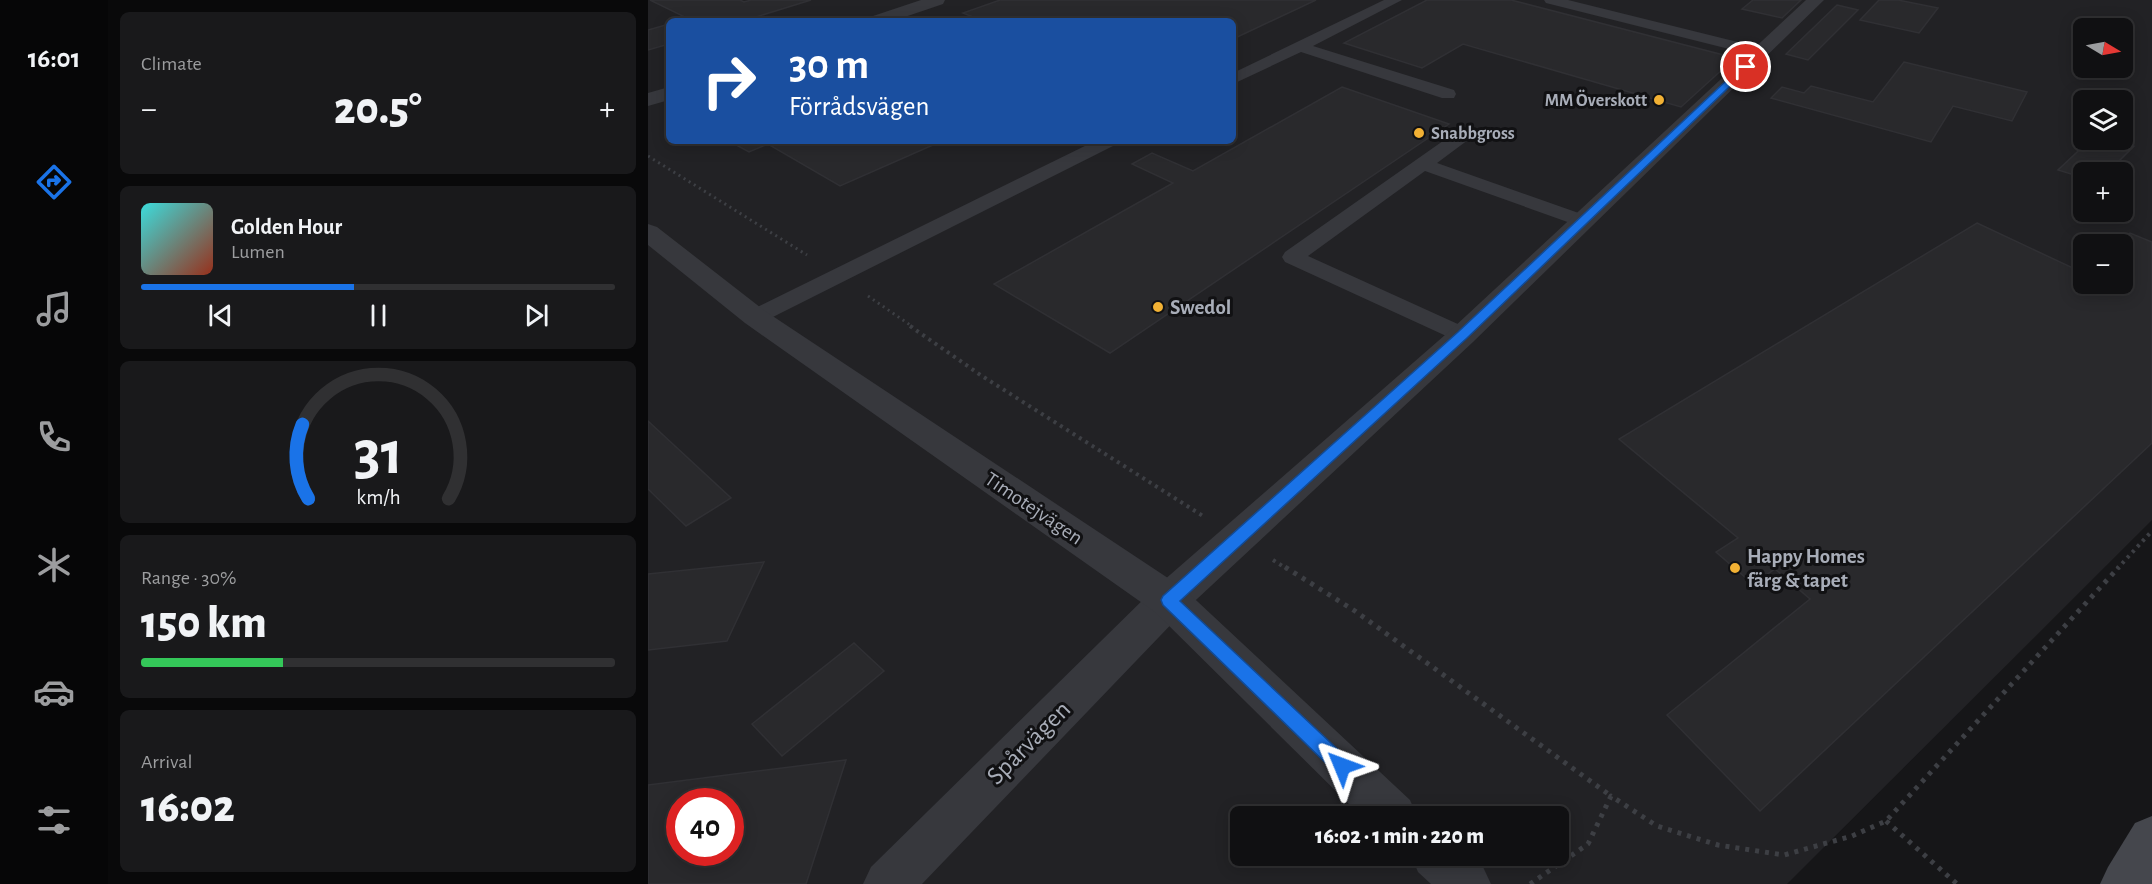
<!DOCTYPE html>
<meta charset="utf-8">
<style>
body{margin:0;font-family:"Alegreya Sans",sans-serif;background:#19191b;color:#f1f3f6;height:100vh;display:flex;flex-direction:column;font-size:22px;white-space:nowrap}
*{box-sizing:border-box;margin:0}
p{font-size:20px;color:#9c9d9f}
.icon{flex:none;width:33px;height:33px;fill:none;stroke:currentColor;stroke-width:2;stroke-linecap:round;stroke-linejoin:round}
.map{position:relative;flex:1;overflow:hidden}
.drawer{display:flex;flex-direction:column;gap:12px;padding:12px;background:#09090a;width:540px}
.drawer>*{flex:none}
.guide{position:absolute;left:18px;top:18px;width:570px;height:126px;border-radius:9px;box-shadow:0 3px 15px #0003,0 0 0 2px #303032;background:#1a4fa0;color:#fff;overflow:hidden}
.needle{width:39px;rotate:100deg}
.buttons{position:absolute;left:1425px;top:18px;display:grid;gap:12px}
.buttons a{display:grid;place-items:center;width:60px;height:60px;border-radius:9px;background:#101012;box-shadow:0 3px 15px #0003,0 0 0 2px #303032;font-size:30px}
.speed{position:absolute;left:18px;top:788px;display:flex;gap:12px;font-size:30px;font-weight:700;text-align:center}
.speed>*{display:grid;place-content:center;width:78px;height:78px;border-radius:50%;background:#101012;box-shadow:0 3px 15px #0003,0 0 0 2px #303032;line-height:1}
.speed .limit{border:9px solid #d22;background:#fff;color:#111}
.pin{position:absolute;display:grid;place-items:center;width:51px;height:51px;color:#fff;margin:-26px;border:3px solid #fff;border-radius:50%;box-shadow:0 2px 6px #0007}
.me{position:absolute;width:66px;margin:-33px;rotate:314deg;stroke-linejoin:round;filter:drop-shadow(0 0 4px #0008)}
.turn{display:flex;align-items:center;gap:21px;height:126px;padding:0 24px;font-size:27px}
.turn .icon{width:78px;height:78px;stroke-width:2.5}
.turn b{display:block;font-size:42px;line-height:51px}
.big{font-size:45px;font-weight:800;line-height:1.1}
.drawer .tile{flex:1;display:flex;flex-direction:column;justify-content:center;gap:9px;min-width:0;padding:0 21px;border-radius:9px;background:#19191b}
.drawer .dial{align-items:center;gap:0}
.dial svg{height:156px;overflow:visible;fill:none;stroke:#303032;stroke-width:7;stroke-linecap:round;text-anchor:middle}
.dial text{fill:#f1f3f6;stroke:none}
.song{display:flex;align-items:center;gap:18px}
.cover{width:72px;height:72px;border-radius:9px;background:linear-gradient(135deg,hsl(180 70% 55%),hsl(10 70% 35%))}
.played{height:6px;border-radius:3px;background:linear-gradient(90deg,#1a73e8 45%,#303032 45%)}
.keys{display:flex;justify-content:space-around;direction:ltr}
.heat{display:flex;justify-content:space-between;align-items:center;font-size:33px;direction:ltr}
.charge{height:9px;border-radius:4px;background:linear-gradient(90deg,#34c759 30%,#303032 0)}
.trip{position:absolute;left:582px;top:806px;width:339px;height:60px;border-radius:9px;background:#101012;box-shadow:0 3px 15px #0003,0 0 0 2px #303032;font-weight:800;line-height:60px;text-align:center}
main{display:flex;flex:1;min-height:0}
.tabs{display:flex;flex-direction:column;width:108px;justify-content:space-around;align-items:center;background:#060607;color:#9c9d9f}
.tabs .icon{width:42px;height:42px}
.tabs .on{color:#1a73e8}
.tabs b{font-size:27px;color:#f1f3f6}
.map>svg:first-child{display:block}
.built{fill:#222225;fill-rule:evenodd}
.building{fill:#29292c;stroke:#303034;stroke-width:1.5;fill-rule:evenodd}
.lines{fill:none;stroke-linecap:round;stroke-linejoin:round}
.path-far2{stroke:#3d3f44;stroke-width:3;stroke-dasharray:2 4;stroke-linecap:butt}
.path-far1{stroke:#3d3f44;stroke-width:4;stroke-dasharray:3 4.5;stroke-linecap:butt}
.path{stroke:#3d3f44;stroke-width:5;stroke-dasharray:4 6;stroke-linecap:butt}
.service{fill:#37383d;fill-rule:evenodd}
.minor{fill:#37383d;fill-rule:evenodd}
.tertiary{fill:#37383d;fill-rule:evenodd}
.secondary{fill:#45474d;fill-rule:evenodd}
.route{fill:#1a73e8;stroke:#114b97;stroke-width:1.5}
.poi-dot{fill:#f2b134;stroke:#111113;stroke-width:2}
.labels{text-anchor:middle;stroke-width:6;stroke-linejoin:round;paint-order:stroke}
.far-poi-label{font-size:18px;font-weight:bold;fill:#a8adb8;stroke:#111113;text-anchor:end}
.poi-label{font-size:21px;font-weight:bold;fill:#a8adb8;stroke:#111113;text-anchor:start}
.street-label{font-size:21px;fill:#a8adb8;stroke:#111113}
.near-street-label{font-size:26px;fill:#a8adb8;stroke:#111113}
</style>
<main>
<nav class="tabs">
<b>16:01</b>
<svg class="icon on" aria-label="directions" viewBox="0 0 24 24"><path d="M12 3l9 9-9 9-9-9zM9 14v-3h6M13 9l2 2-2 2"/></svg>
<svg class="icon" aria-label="music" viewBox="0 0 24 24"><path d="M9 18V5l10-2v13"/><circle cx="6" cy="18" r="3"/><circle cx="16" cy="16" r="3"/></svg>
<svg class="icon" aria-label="phone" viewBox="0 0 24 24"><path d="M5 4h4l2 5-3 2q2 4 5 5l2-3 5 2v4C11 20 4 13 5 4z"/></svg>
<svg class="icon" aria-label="climate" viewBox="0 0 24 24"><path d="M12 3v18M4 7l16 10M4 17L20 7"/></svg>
<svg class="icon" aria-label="car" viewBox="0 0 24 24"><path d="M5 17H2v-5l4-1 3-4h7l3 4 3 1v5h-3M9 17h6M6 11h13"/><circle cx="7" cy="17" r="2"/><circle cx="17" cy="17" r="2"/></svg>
<svg class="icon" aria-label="filters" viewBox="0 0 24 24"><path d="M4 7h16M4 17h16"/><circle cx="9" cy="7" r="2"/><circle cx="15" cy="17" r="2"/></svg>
</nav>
<section class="drawer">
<div class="tile"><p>Climate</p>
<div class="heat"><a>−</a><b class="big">20.5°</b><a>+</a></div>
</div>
<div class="tile">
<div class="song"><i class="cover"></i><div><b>Golden Hour</b><p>Lumen</p></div></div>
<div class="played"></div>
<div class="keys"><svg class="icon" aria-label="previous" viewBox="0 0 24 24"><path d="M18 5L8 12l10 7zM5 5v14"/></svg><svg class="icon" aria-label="pause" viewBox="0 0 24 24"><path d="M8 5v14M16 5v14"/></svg><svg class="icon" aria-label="next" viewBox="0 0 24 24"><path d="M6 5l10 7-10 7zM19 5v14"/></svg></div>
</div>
<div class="tile dial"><svg viewBox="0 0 100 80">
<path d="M14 69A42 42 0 1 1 86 69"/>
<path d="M14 69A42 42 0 0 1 11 31" stroke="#1a73e8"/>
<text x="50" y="56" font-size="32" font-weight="700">31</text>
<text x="50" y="72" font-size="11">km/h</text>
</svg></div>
<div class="tile"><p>Range · 30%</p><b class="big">150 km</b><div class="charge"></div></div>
<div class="tile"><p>Arrival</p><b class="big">16:02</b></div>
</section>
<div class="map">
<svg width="1504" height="884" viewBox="0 0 1504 884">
<rect width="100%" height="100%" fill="#161618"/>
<path class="built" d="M 0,0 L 1504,0 L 1504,520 L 1139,884 L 0,884 ZM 21,21 L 585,21 L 585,141 L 21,141 ZM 1436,28 L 1474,28 L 1474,68 L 1436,68 ZM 1436,100 L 1474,100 L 1474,140 L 1436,140 ZM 1436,172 L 1474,172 L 1474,212 L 1436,212 ZM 1436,244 L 1474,244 L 1474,284 L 1436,284 ZM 32,801 L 82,801 L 82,852 L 32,852 ZM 592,816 L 910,816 L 910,855 L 592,855 Z"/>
<g class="building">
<path d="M 2,0 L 92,0 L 96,2 L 103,0 L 163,0 L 95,21 L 30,21 L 39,18 Z"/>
<path d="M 352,0 L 668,0 L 585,39 L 585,21 L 335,21 L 315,13 Z"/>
<path d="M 779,0 L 863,0 L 1087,58 L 1033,107 L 815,44 L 774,68 L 696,43 Z"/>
<path d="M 1105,0 L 1153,0 L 1134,18 L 1094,9 Z"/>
<path d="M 1231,0 L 1250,0 L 1290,8 L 1271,33 L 1212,20 Z"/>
<path d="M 1189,5 L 1210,10 L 1160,60 L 1138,54 Z"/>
<path d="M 21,24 L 21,44 L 0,50 L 0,30 Z"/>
<path d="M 1256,62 L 1379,92 L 1364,121 L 1305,106 L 1283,142 L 1123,98 L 1134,87 L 1156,93 L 1163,86 L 1225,102 Z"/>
<path d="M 694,87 L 801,124 L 462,353 L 346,284 L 525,183 L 484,164 L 504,153 L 545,171 Z"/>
<path d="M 1442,140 L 1467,140 L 1486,146 L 1460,172 L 1436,172 L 1436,178 L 1410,170 Z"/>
<path d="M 81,141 L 294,141 L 192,186 L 120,144 L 101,152 Z"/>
<path d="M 1329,223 L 1429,270 L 1436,265 L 1436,284 L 1474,284 L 1474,244 L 1465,244 L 1482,233 L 1504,242 L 1504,443 L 1112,811 L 1019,715 L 1162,599 L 1127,569 L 1105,584 L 1068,552 L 1090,538 L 971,439 Z"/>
<path d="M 0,421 L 83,498 L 38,526 L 0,489 Z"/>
<path d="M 116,562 L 79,641 L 0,650 L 0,574 Z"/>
<path d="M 206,643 L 236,671 L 134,756 L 104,724 Z"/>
<path d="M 198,760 L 158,884 L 0,884 L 0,785 ZM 32,801 L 82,801 L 82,852 L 32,852 Z"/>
</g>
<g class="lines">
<g class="path-far2">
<path d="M 0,156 L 159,255"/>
<path d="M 220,296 L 265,327"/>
</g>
<g class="path-far1">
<path d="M 262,326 L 334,376 L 555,516"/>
<path d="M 625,560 L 639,569"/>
<path d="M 1469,569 L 1504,531"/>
</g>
<g class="path">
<path d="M 637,567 L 707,611 L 963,796"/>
<path d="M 1238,821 L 1309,884"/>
<path d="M 882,884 L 940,844 L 963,796 L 1009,826 L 1070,845 L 1136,855 L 1204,836 L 1238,821 L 1471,567"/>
</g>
<g class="service">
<path d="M 736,0 L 754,0 L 665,46 L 806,90 L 808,94 L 806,98 L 794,98 L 653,52 L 585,84 L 585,73 Z"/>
<path d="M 896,0 L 920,0 L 1118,49 L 1121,52 L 1113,57 L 898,3 Z"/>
<path d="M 818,128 L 824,129 L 827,133 L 824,137 L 789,163 L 942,217 L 945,221 L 942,225 L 928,225 L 777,171 L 660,256 L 823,330 L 827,335 L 823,340 L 815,343 L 807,340 L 637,262 L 634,257 L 637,252 L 812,129 Z"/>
<path d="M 447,141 L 470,141 L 467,145 L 115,322 L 107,324 L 99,322 L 95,317 L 99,312 Z"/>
</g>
<g class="minor">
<path d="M 273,0 L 297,0 L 295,4 L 245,21 L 219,21 L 222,17 Z"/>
<path d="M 1158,0 L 1176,0 L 825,342 L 535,612 L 274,884 L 215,884 L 223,867 L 507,588 L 805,328 Z"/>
<path d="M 21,87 L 21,100 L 0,106 L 0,93 Z"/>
</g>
<g class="tertiary">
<path d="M 0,224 L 9,227 L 117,311 L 535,588 L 762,800 L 769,816 L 713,816 L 507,612 L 97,323 L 0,245 Z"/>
<path d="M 763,855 L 823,855 L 835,867 L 843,884 L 783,884 L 770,872 Z"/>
</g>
<path class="secondary" d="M 1504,816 L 1504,884 L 1452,884 L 1460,867 L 1487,823 Z"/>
</g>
<path class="route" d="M 1095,65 L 1102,67 L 819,338 L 532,601 L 701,760 L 704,766 L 701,773 L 694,775 L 688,773 L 515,605 L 513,600 L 515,596 L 810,332 Z"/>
<g class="poi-dot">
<circle cx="1011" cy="100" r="6"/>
<circle cx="771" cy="133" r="6"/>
<circle cx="510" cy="307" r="6"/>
<circle cx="1087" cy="568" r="6"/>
</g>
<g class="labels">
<g class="far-poi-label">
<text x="999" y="106">MM Överskott</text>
<text x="783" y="139" text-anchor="start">Snabbgross</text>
</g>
<g class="poi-label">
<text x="522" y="314">Swedol</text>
<text x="1099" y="563">Happy Homes<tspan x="1099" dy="24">färg &amp; tapet</tspan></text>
</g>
<g class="street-label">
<text transform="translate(386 508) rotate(34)" y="7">Timotejvägen</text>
</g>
<g class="near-street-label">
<text transform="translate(380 742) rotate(-45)" y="9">Spårvägen</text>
</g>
</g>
</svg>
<div class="buttons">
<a><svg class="needle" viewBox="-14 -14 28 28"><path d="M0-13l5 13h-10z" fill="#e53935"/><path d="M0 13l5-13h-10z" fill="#9c9d9f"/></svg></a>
<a><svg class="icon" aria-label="layers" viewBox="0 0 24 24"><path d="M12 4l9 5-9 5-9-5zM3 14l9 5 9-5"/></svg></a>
<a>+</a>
<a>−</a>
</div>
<div class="speed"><div class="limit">40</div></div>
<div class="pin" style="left:1098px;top:67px;background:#d93025"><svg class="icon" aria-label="arrive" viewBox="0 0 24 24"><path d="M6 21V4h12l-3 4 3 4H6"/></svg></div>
<svg class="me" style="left:694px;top:766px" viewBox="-20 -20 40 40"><path d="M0-17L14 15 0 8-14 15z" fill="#1a73e8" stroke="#fff" stroke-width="4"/></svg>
<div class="trip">16:02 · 1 min · 220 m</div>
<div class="guide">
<div class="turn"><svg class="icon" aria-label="right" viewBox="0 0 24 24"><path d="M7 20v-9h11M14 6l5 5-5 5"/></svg><div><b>30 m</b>Förrådsvägen</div></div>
</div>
</div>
</main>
